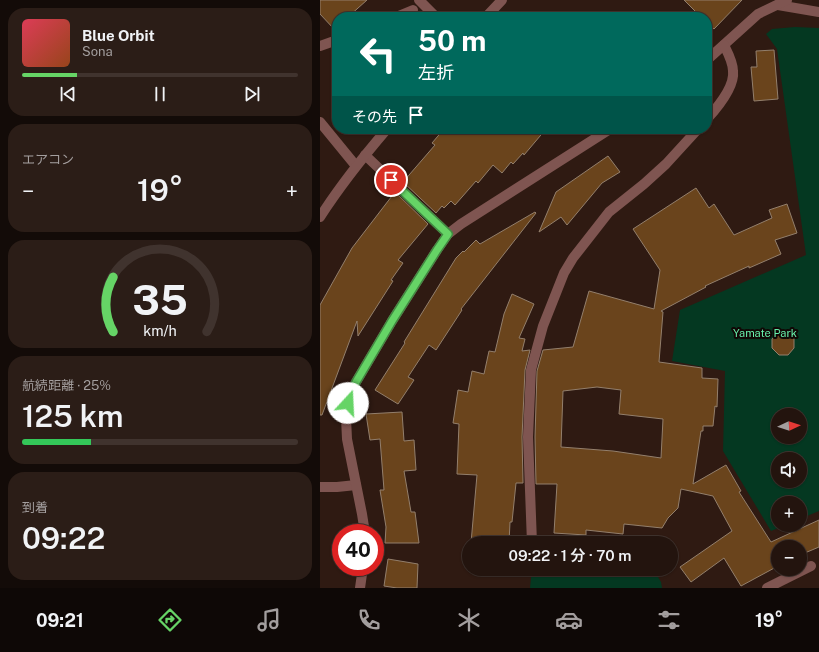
<!DOCTYPE html>
<html lang="ja">
<meta charset="utf-8">
<style>
body{margin:0;font-family:"Public Sans","Noto Sans JP",sans-serif;background:#2b1d17;color:#f1f3f6;height:100vh;display:flex;flex-direction:column;font-size:15px;white-space:nowrap}
*{box-sizing:border-box;margin:0}
p{font-size:13px;color:#a39e9e}
.icon{flex:none;width:22px;height:22px;fill:none;stroke:currentColor;stroke-width:2;stroke-linecap:round;stroke-linejoin:round}
.map{position:relative;flex:1;overflow:hidden}
.side{display:flex;flex-direction:column;gap:8px;padding:8px;background:#130b08;width:320px}
.side>*{flex:none}
.hud{position:absolute;left:12px;top:12px;width:380px;height:122px;border-radius:16px;box-shadow:0 1px 3px #0004,0 0 0 1px #40332e;background:#00695c;color:#fff;overflow:hidden}
.needle{width:26px;rotate:86deg}
.buttons{position:absolute;left:451px;top:408px;display:grid;gap:8px}
.buttons a{display:grid;place-items:center;width:36px;height:36px;border-radius:50%;background:#23140e;box-shadow:0 1px 3px #0004,0 0 0 1px #40332e;font-size:20px}
.speed{position:absolute;left:12px;top:524px;display:flex;gap:8px;font-size:20px;font-weight:700;text-align:center}
.speed>*{display:grid;place-content:center;width:52px;height:52px;border-radius:50%;background:#23140e;box-shadow:0 1px 3px #0004,0 0 0 1px #40332e;line-height:1}
.speed .limit{border:6px solid #d22;background:#fff;color:#111}
.pin{position:absolute;display:grid;place-items:center;width:34px;height:34px;color:#fff;margin:-17px;border:2px solid #fff;border-radius:50%;box-shadow:0 1px 4px #0007}
.me{position:absolute;width:44px;margin:-22px;rotate:20deg;stroke-linejoin:round;filter:drop-shadow(0 0 3px #0008)}
.turn{display:flex;align-items:center;gap:14px;height:84px;padding:0 20px;font-size:18px}
.turn .icon{width:52px;height:52px;stroke-width:2.5}
.turn b{display:block;font-size:28px;line-height:34px}
.then{display:flex;align-items:center;height:38px;padding:0 20px;background:#0003;gap:8px;font-size:15px}
.big{font-size:30px;font-weight:600;line-height:1.1}
.side .widget{flex:1;display:flex;flex-direction:column;justify-content:center;gap:6px;min-width:0;padding:0 14px;border-radius:16px;background:#2b1d17}
.side .dial{align-items:center;gap:0}
.dial svg{height:104px;overflow:visible;fill:none;stroke:#40332e;stroke-width:7;stroke-linecap:round;text-anchor:middle}
.dial text{fill:#f1f3f6;stroke:none}
.song{display:flex;align-items:center;gap:12px}
.cover{width:48px;height:48px;border-radius:6px;background:linear-gradient(135deg,hsl(350 70% 55%),hsl(20 70% 35%))}
.played{height:4px;border-radius:2px;background:linear-gradient(90deg,#66d466 20%,#40332e 20%)}
.keys{display:flex;justify-content:space-around;direction:ltr}
.heat{display:flex;justify-content:space-between;align-items:center;font-size:22px;direction:ltr}
.charge{height:6px;border-radius:3px;background:linear-gradient(90deg,#34c759 25%,#40332e 0)}
.trip{position:absolute;left:142px;top:536px;width:216px;height:40px;border-radius:20px;background:#23140e;box-shadow:0 1px 3px #0004,0 0 0 1px #40332e;font-weight:600;line-height:40px;text-align:center}
.tab-bar{display:flex;height:64px;justify-content:space-around;align-items:center;background:#0e0806;color:#a39e9e}
.tab-bar .icon{width:28px;height:28px}
.tab-bar .on{color:#66d466}
.tab-bar b{font-size:18px;color:#f1f3f6}
main{display:flex;flex:1;min-height:0}
.map>svg:first-child{display:block}
.green{fill:#043821;fill-rule:evenodd}
.building{fill:#6a441c;stroke:#937f6c;fill-rule:evenodd}
.lines{fill:none;stroke-linecap:round;stroke-linejoin:round}
.minor{stroke:#7f5551;stroke-width:10}
.route-casing{stroke:#428a42;stroke-width:10}
.route{stroke:#66d466;stroke-width:7}
.labels{text-anchor:middle;stroke-width:4;stroke-linejoin:round;paint-order:stroke}
.park-label{font-size:11px;fill:#68f1ac;stroke:#100705}
</style>
<main>
<section class="side">
<div class="widget">
<div class="song"><i class="cover"></i><div><b>Blue Orbit</b><p>Sona</p></div></div>
<div class="played"></div>
<div class="keys"><svg class="icon" aria-label="previous" viewBox="0 0 24 24"><path d="M18 5L8 12l10 7zM5 5v14"/></svg><svg class="icon" aria-label="pause" viewBox="0 0 24 24"><path d="M8 5v14M16 5v14"/></svg><svg class="icon" aria-label="next" viewBox="0 0 24 24"><path d="M6 5l10 7-10 7zM19 5v14"/></svg></div>
</div>
<div class="widget"><p>エアコン</p>
<div class="heat"><a>−</a><b class="big">19°</b><a>+</a></div>
</div>
<div class="widget dial"><svg viewBox="0 0 100 80">
<path d="M14 69A42 42 0 1 1 86 69"/>
<path d="M14 69A42 42 0 0 1 14 27" stroke="#66d466"/>
<text x="50" y="56" font-size="32" font-weight="700">35</text>
<text x="50" y="72" font-size="11">km/h</text>
</svg></div>
<div class="widget"><p>航続距離 · 25%</p><b class="big">125 km</b><div class="charge"></div></div>
<div class="widget"><p>到着</p><b class="big">09:22</b></div>
</section>
<div class="map">
<svg width="499" height="588" viewBox="0 0 499 588">
<rect width="100%" height="100%" fill="#2f1a12"/>
<g class="green">
<path d="M 475,27 L 499,28 L 499,511 L 480,519 L 480,503 L 458,503 L 458,525 L 466,525 L 451,531 L 403,451 L 405,371 L 352,361 L 360,310 L 486,255 L 457,49 L 446,34 L 452,29 ZM 458,415 L 480,415 L 480,437 L 458,437 ZM 458,459 L 480,459 L 480,481 L 458,481 Z"/>
<path d="M 212,569 L 333,569 L 341,582 L 342,588 L 210,588 Z"/>
</g>
<g class="building">
<path d="M 0,0 L 47,0 L 28,17 L 17,17 L 17,27 L 14,29 L 0,14 Z"/>
<path d="M 364,0 L 422,0 L 394,29 L 387,23 L 387,17 L 381,17 Z"/>
<path d="M 454,50 L 458,99 L 434,101 L 431,67 L 437,67 L 436,51 Z"/>
<path d="M 124,129 L 226,129 L 204,155 L 203,153 L 193,164 L 191,162 L 182,173 L 173,165 L 158,183 L 156,181 L 135,205 L 131,201 L 124,208 L 122,206 L 116,213 L 83,182 L 115,145 L 112,143 Z"/>
<path d="M 288,156 L 300,172 L 282,183 L 247,225 L 241,217 L 219,232 L 236,192 Z"/>
<path d="M 376,188 L 389,208 L 394,204 L 414,235 L 452,218 L 449,210 L 467,204 L 477,233 L 455,240 L 461,254 L 429,268 L 429,266 L 385,286 L 386,287 L 341,311 L 343,312 L 339,362 L 382,368 L 382,378 L 398,379 L 397,407 L 395,406 L 393,426 L 383,426 L 383,431 L 381,431 L 373,484 L 406,465 L 421,491 L 419,492 L 451,542 L 499,520 L 499,547 L 480,555 L 480,547 L 458,547 L 458,566 L 421,586 L 404,558 L 371,582 L 360,567 L 412,531 L 393,496 L 361,489 L 358,508 L 348,518 L 342,528 L 304,524 L 303,534 L 266,530 L 266,535 L 234,533 L 237,484 L 216,484 L 215,437 L 217,371 L 223,350 L 253,347 L 269,291 L 334,309 L 340,270 L 313,229 ZM 277,387 L 301,390 L 299,414 L 343,419 L 341,458 L 293,451 L 241,447 L 243,391 Z"/>
<path d="M 75,192 L 108,224 L 78,260 L 83,263 L 71,280 L 73,281 L 38,336 L 37,321 L 2,415 L 0,415 L 0,305 L 32,248 L 42,235 Z"/>
<path d="M 215,212 L 216,213 L 141,309 L 142,310 L 116,350 L 109,345 L 88,377 L 94,380 L 78,404 L 55,390 L 85,343 L 84,342 L 136,258 L 143,251 L 144,252 L 156,240 L 160,244 Z"/>
<path d="M 192,294 L 214,304 L 199,338 L 205,339 L 202,351 L 210,350 L 205,370 L 202,437 L 203,483 L 196,483 L 192,522 L 190,522 L 189,543 L 151,543 L 157,475 L 137,474 L 139,424 L 133,423 L 138,390 L 148,392 L 152,371 L 164,374 L 169,351 L 175,352 L 184,314 Z"/>
<path d="M 458,332 L 467,332 L 474,338 L 474,348 L 468,355 L 459,355 L 452,348 L 452,339 Z"/>
<path d="M 82,412 L 84,441 L 94,440 L 96,470 L 84,471 L 91,512 L 95,512 L 99,543 L 65,543 L 66,527 L 60,490 L 64,490 L 60,439 L 50,440 L 46,414 Z"/>
<path d="M 68,559 L 98,564 L 97,588 L 77,588 L 64,586 Z"/>
</g>
<g class="lines">
<g class="minor">
<path d="M 99,0 L 116,17"/>
<path d="M 458,5 L 499,12"/>
<path d="M 76,17 L 93,10"/>
<path d="M 166,17 L 182,0"/>
<path d="M 0,46 L 17,40"/>
<path d="M 387,60 L 438,14 L 467,0"/>
<path d="M 387,119 C 397,108 415,87 413,71 C 413,62 408,53 404,45"/>
<path d="M 0,122 L 36,166"/>
<path d="M 45,155 L 128,234"/>
<path d="M 0,217 C 20,186 43,157 67,129"/>
<path d="M 0,487 L 17,487 L 36,485"/>
<path d="M 45,533 L 42,514 L 27,439 L 26,418 L 28,403 L 36,382 L 72,321 L 117,250 L 128,234 L 141,224 L 290,129"/>
<path d="M 212,543 L 208,437 L 211,370 L 223,326 L 244,273 L 253,258 L 289,212 L 324,184 L 346,164 L 378,129"/>
<path d="M 40,588 L 43,567"/>
<path d="M 447,588 L 491,566"/>
</g>
</g>
<g class="lines">
<g class="route-casing">
<path id="route" d="M 28,403 L 36,382 L 72,321 L 117,250 L 128,234 L 71,180"/>
</g>
<use href="#route" class="route"/>
</g>
<g class="labels">
<g class="park-label">
<text x="445" y="337">Yamate Park</text>
</g>
</g>
</svg>
<div class="buttons">
<a><svg class="needle" viewBox="-14 -14 28 28"><path d="M0-13l5 13h-10z" fill="#e53935"/><path d="M0 13l5-13h-10z" fill="#a39e9e"/></svg></a>
<a><svg class="icon" aria-label="sound" viewBox="0 0 24 24"><path d="M4 9h4l5-4v14l-5-4H4zM17 9q2 3 0 6"/></svg></a>
<a>+</a>
<a>−</a>
</div>
<div class="speed"><div class="limit">40</div></div>
<div class="pin" style="left:71px;top:180px;background:#d93025"><svg class="icon" aria-label="arrive" viewBox="0 0 24 24"><path d="M6 21V4h12l-3 4 3 4H6"/></svg></div>
<svg class="me" style="left:28px;top:403px" viewBox="-20 -20 40 40"><circle r="19" fill="#fff"/><path d="M0-13L10 11 0 6-10 11z" fill="#66d466"/></svg>
<div class="trip">09:22 · 1 分 · 70 m</div>
<div class="hud">
<div class="turn"><svg class="icon" aria-label="left" viewBox="0 0 24 24"><path d="M17 20v-9H6M10 6l-5 5 5 5"/></svg><div><b>50 m</b>左折</div></div>
<div class="then">その先<svg class="icon" aria-label="arrive" viewBox="0 0 24 24"><path d="M6 21V4h12l-3 4 3 4H6"/></svg></div>
</div>
</div>
</main>
<nav class="tab-bar">
<b>09:21</b>
<svg class="icon on" aria-label="directions" viewBox="0 0 24 24"><path d="M12 3l9 9-9 9-9-9zM9 14v-3h6M13 9l2 2-2 2"/></svg>
<svg class="icon" aria-label="music" viewBox="0 0 24 24"><path d="M9 18V5l10-2v13"/><circle cx="6" cy="18" r="3"/><circle cx="16" cy="16" r="3"/></svg>
<svg class="icon" aria-label="phone" viewBox="0 0 24 24"><path d="M5 4h4l2 5-3 2q2 4 5 5l2-3 5 2v4C11 20 4 13 5 4z"/></svg>
<svg class="icon" aria-label="climate" viewBox="0 0 24 24"><path d="M12 3v18M4 7l16 10M4 17L20 7"/></svg>
<svg class="icon" aria-label="car" viewBox="0 0 24 24"><path d="M5 17H2v-5l4-1 3-4h7l3 4 3 1v5h-3M9 17h6M6 11h13"/><circle cx="7" cy="17" r="2"/><circle cx="17" cy="17" r="2"/></svg>
<svg class="icon" aria-label="filters" viewBox="0 0 24 24"><path d="M4 7h16M4 17h16"/><circle cx="9" cy="7" r="2"/><circle cx="15" cy="17" r="2"/></svg>
<b>19°</b>
</nav>
